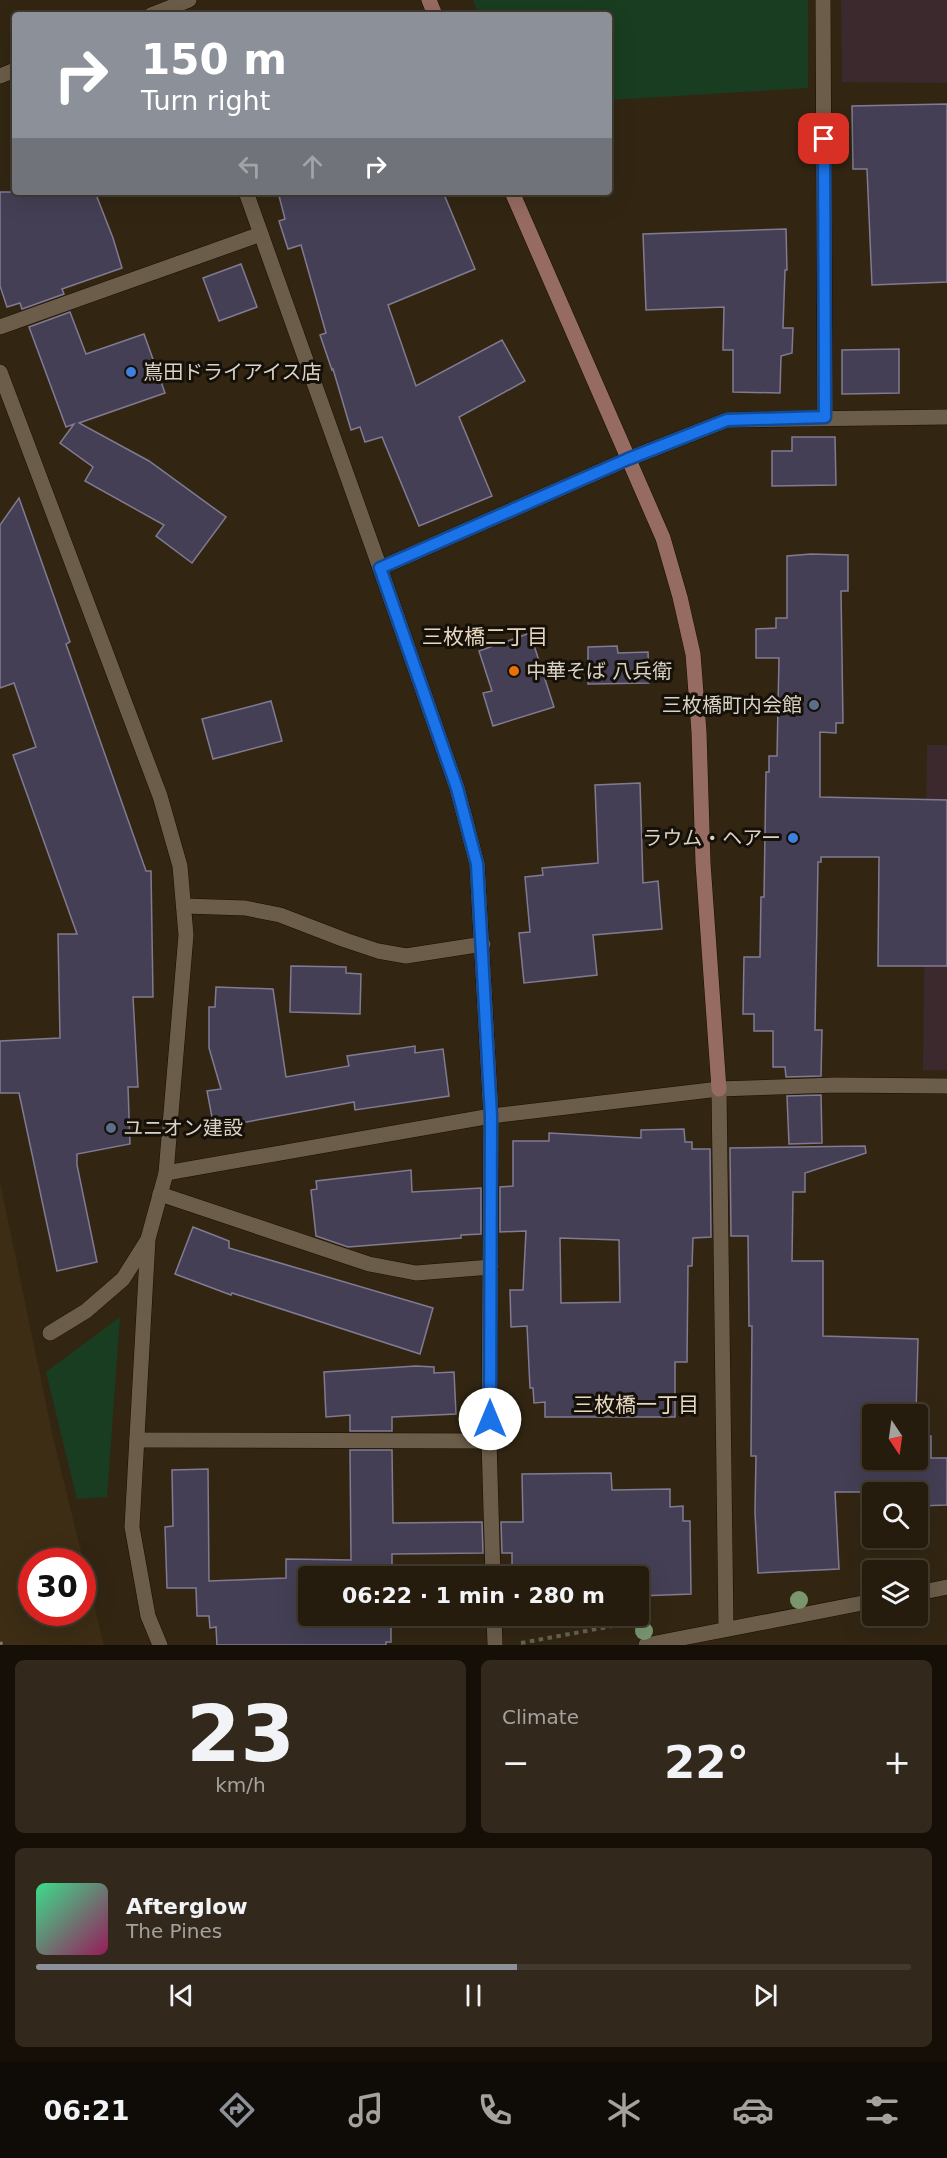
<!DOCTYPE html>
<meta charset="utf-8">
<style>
body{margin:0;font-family:"DejaVu Sans","Noto Sans JP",sans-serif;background:#32291c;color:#f1f3f6;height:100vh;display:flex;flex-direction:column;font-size:22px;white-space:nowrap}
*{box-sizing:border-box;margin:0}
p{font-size:20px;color:#a4a19e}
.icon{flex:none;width:33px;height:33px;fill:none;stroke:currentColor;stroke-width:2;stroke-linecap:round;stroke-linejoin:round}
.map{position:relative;height:1645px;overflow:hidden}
.drawer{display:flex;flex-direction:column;gap:15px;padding:15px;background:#150f08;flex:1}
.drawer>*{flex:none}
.guide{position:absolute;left:12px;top:12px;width:600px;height:183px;border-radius:6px;box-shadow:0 6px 24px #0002,0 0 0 2px #423a2e;background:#8c9099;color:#fff;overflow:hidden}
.needle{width:39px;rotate:167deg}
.fabs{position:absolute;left:862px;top:1404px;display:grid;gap:12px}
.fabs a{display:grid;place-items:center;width:66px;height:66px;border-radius:6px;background:#261c0e;box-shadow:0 6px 24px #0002,0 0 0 2px #423a2e;font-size:30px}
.speed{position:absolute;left:18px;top:1548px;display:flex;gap:12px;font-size:30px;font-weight:700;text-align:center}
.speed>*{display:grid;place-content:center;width:78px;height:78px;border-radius:50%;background:#261c0e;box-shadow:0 6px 24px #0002,0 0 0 2px #423a2e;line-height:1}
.speed .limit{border:9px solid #d22;background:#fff;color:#111}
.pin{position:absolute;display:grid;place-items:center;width:51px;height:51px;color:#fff;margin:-26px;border-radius:12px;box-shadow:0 3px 9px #0006}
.me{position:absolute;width:66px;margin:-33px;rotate:0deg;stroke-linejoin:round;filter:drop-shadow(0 0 4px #0008)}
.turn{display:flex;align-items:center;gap:21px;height:126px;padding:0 30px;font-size:27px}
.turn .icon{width:78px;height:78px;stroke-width:2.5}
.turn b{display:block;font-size:42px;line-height:51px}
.lanes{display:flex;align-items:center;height:57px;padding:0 30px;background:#0003;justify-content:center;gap:30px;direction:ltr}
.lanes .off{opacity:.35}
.big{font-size:45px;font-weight:700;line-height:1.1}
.drawer .tile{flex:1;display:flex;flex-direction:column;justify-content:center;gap:9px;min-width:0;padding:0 21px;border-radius:9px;background:#32291c}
.drawer .dial{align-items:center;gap:0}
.dial b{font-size:78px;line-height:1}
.song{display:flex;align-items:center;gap:18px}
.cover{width:72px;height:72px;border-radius:9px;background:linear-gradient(135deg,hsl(150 70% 55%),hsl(330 70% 35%))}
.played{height:6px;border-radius:3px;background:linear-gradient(90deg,#8c9099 55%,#423a2e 55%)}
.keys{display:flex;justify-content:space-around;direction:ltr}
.heat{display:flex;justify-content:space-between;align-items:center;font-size:33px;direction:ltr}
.drawer .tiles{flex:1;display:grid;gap:15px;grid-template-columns:1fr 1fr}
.tile:last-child{grid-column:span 2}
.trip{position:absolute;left:298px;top:1566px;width:351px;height:60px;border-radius:6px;background:#261c0e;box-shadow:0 6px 24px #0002,0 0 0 2px #423a2e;font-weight:700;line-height:60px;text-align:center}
.menu{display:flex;height:96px;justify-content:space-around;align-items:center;background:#0f0b06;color:#a4a19e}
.menu .icon{width:42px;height:42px}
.menu .on{color:#8c9099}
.menu b{font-size:27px;color:#f1f3f6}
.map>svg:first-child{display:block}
.commercial{fill:#3c292e}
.built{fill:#3c2d14;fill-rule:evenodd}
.green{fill:#183d20}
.building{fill:#443f54;stroke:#807b92;stroke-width:1.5;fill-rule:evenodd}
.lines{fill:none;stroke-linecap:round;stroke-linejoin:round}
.street-casing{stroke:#190e01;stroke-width:16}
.secondary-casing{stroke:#190e01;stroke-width:16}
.path{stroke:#6b6150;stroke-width:4;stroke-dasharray:4.5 4.5;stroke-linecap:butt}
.street{stroke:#6b5d49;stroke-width:15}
.secondary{stroke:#966b62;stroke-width:15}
.rail{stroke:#827868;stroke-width:4.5;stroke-dasharray:10 10;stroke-linecap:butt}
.tree{fill:#79966f}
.route-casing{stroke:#114b97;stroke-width:15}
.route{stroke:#1a73e8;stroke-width:10}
.shop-dot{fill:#3f7fe0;stroke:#151008;stroke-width:2}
.food-dot{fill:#e8710a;stroke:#151008;stroke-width:2}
.service-dot{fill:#5c6f8a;stroke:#151008;stroke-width:2}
.labels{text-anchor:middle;stroke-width:6;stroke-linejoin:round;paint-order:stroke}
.poi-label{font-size:20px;fill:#dad2c7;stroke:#151008;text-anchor:start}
.neighbourhood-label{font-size:21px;fill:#e7d7c0;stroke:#151008}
</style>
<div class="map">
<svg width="947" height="1645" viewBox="0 0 947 1645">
<rect width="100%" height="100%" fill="#322613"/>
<g class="commercial">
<path d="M 841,0 L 947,0 L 947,83 L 842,82 Z"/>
<path d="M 927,745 L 947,745 L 947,1070 L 923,1070 Z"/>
</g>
<path class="built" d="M 0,1182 L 54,1442 L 104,1645 L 0,1645 ZM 32,1562 L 82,1562 L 82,1612 L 32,1612 Z"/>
<g class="green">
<path d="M 473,0 L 808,0 L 808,88 L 609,100 L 609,15 L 479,15 Z"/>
<path d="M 120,1317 L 107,1497 L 77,1499 L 46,1372 Z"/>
</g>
<g class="building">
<path d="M 947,104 L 947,282 L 872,285 L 867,169 L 853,169 L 852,106 Z"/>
<path d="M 0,192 L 95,192 L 113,238 L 122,268 L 62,289 L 64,294 L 22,309 L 20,303 L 7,307 L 0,286 Z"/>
<path d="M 278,192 L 443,192 L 475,269 L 388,305 L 416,386 L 502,340 L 525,381 L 459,417 L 492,496 L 419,526 L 382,437 L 365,442 L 360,427 L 351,430 L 333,369 L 332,370 L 320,335 L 326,333 L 301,245 L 288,249 L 279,221 L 285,219 Z"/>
<path d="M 786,229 L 787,270 L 785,270 L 783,328 L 793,328 L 792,353 L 781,356 L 780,393 L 733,392 L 733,350 L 723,350 L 724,307 L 646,310 L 643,234 Z"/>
<path d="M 241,264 L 257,307 L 219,321 L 203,278 Z"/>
<path d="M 70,312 L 86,354 L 144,334 L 165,393 L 79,423 L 149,461 L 226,517 L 192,563 L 156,536 L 164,525 L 85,481 L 93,467 L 60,443 L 74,424 L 66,427 L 29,327 Z"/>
<path d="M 899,349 L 899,393 L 842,394 L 842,350 Z"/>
<path d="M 792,437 L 835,437 L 836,485 L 772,486 L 772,451 L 792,451 Z"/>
<path d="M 19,498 L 70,642 L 66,644 L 146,871 L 151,871 L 153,997 L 133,997 L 138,1087 L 128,1087 L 130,1144 L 77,1154 L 77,1165 L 97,1262 L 57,1271 L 19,1093 L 0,1093 L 0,1041 L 60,1038 L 58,934 L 77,934 L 13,755 L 36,747 L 14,683 L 0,688 L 0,525 Z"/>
<path d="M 811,554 L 848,555 L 848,591 L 841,591 L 843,723 L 836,723 L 836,733 L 820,732 L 820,797 L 947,800 L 947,966 L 878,966 L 879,857 L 821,857 L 821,862 L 818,862 L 815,1030 L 822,1030 L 821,1076 L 786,1077 L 785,1067 L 773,1067 L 773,1031 L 754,1031 L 754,1014 L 743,1014 L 744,957 L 760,957 L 761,897 L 764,897 L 766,772 L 769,772 L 769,756 L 777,756 L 779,658 L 756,658 L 756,629 L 776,628 L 776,618 L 787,618 L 787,556 Z"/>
<path d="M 530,633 L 554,707 L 493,726 L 483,693 L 492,691 L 479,651 Z"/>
<path d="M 617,646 L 618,653 L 648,652 L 649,683 L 588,684 L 588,647 Z"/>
<path d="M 271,701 L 282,741 L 213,759 L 202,719 Z"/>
<path d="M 640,783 L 643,883 L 658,881 L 662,929 L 593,935 L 597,975 L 524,983 L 519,933 L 530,932 L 525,877 L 543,875 L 542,868 L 598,863 L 595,785 Z"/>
<path d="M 291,966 L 346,967 L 346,973 L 361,974 L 360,1014 L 290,1012 Z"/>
<path d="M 216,987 L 273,989 L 286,1077 L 349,1066 L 347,1056 L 415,1046 L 415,1053 L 443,1049 L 449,1096 L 355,1110 L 354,1102 L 214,1128 L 207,1091 L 221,1089 L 209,1048 L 209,1007 L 215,1007 Z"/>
<path d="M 821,1095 L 822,1143 L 789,1144 L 787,1096 Z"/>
<path d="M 684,1129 L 685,1142 L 692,1142 L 692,1149 L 710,1149 L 711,1237 L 693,1238 L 692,1266 L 688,1266 L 687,1362 L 675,1362 L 675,1417 L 545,1417 L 545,1402 L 534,1403 L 533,1388 L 530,1388 L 527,1326 L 511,1327 L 510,1290 L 523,1290 L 526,1231 L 500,1232 L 500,1187 L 513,1186 L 513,1141 L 549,1141 L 549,1133 L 641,1138 L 641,1130 ZM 560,1238 L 619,1240 L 620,1302 L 561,1303 Z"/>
<path d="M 865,1146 L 866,1153 L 805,1173 L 805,1192 L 793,1192 L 792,1261 L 823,1261 L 823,1336 L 918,1339 L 916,1414 L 873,1414 L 873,1460 L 918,1460 L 918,1436 L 931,1436 L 931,1458 L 947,1458 L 947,1505 L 918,1506 L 918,1492 L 835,1492 L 839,1569 L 758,1573 L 755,1512 L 756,1456 L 751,1456 L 752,1326 L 749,1326 L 748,1236 L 731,1236 L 730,1148 Z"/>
<path d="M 411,1170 L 412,1192 L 481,1188 L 481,1234 L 461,1235 L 461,1238 L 348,1247 L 316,1236 L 311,1190 L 317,1189 L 316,1181 Z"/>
<path d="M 193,1227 L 229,1241 L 229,1248 L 433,1308 L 420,1354 L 232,1293 L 231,1295 L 175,1274 Z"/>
<path d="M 416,1366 L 434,1367 L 434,1373 L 454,1372 L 456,1414 L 392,1417 L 392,1431 L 350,1431 L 350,1415 L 326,1417 L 324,1372 Z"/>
<path d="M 350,1450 L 392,1450 L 393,1523 L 482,1522 L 483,1553 L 392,1554 L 392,1576 L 309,1576 L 309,1616 L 391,1616 L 391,1642 L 386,1642 L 386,1645 L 217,1645 L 216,1627 L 210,1628 L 209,1616 L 197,1616 L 196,1588 L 167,1588 L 165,1527 L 173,1526 L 172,1470 L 208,1469 L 209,1581 L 286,1578 L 286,1559 L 351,1560 Z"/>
<path d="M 611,1473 L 612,1490 L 670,1489 L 670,1507 L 683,1506 L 683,1521 L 690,1521 L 691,1594 L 639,1596 L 639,1576 L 512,1576 L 512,1553 L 502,1553 L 501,1522 L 523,1522 L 522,1474 Z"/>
<path d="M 513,1616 L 577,1616 L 577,1622 L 514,1624 Z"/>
</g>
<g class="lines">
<g class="street-casing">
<g id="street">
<path d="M 823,0 L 825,417"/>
<path d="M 151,15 L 189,0"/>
<path d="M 0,76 L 15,70"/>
<path d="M 246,192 L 380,568 L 628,459 L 727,420 L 947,417"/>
<path d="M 0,327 L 261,234"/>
<path d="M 0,372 L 160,796 L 180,866 L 186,935 L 166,1173 L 148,1239 L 132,1527 L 148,1616 L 160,1645"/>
<path d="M 380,568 L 457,788 L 477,864 L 491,1116 L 489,1441 L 493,1576"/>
<path d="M 184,906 L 245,908 L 280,915 L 345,940 L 378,951 L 406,956 L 483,944"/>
<path d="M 719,1089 L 726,1629"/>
<path d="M 166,1173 L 491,1116 L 719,1089 L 836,1085 L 947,1086"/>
<path d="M 160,1194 L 369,1264 L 416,1273 L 491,1267"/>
<path d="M 50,1333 L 86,1311 L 123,1279 L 147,1241"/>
<path d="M 137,1440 L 489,1441"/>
<path d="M 918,1593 L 947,1587"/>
<path d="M 494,1616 L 495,1645"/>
<path d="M 646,1645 L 873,1601"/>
</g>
</g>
<g class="secondary-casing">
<g id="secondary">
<path d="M 429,0 L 435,15"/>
<path d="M 512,192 L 663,538 L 680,597 L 693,654 L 699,732 L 703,863 L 719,1089"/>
</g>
</g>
<path class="path" d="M 521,1643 L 629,1623"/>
<use href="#street" class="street"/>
<use href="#secondary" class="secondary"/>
<path class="rail" d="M 0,1642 L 1,1645"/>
</g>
<g class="tree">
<circle cx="799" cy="1600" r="9"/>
<circle cx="644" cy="1631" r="9"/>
</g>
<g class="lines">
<g class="route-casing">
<path id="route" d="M 490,1419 L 491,1116 L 477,864 L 457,788 L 380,568 L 628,459 L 727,420 L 825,417 L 824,139"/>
</g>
<use href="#route" class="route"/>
</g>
<g class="shop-dot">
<circle cx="131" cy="372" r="6"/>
<circle cx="793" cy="838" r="6"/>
</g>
<circle class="food-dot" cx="514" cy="671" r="6"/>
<g class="service-dot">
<circle cx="814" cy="705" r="6"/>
<circle cx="111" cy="1128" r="6"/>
</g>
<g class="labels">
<g class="poi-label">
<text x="143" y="379">嶌田ドライアイス店</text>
<text x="526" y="678">中華そば 八兵衛</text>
<text x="802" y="712" text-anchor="end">三枚橋町内会館</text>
<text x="781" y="845" text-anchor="end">ラウム・ヘアー</text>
<text x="123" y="1135">ユニオン建設</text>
</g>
<g class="neighbourhood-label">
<text x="485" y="644">三枚橋二丁目</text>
<text x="636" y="1412">三枚橋一丁目</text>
</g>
</g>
</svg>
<div class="fabs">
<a><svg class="needle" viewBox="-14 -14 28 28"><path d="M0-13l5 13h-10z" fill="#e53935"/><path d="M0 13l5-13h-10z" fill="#a4a19e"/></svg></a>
<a><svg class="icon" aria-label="search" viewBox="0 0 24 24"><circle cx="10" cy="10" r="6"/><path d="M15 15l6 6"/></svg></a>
<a><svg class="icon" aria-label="layers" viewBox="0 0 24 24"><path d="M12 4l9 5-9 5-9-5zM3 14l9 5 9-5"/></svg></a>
</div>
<div class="speed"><div class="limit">30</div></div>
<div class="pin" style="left:824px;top:139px;background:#d93025"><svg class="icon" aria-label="arrive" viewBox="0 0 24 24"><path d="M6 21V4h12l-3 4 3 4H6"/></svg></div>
<svg class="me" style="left:490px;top:1419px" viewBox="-20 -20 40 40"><circle r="19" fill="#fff"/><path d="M0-13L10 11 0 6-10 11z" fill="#1a73e8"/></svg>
<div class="trip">06:22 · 1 min · 280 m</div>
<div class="guide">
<div class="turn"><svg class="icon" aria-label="right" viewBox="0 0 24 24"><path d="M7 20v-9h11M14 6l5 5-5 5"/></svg><div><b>150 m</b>Turn right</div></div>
<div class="lanes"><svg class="icon off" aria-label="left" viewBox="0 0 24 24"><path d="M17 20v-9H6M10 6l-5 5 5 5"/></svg><svg class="icon off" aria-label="ahead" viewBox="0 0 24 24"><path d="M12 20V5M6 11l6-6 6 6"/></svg><svg class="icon" aria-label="right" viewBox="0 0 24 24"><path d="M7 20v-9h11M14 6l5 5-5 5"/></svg></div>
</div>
</div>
<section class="drawer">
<div class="tiles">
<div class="tile dial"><b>23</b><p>km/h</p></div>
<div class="tile"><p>Climate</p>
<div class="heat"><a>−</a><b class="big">22°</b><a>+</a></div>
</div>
<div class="tile">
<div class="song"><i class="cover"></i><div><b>Afterglow</b><p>The Pines</p></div></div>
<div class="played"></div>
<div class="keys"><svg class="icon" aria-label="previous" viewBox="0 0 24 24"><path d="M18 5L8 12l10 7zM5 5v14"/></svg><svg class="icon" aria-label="pause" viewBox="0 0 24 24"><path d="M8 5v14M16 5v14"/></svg><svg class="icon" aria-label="next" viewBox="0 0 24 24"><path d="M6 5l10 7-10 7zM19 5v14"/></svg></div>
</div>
</div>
</section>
<nav class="menu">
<b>06:21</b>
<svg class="icon on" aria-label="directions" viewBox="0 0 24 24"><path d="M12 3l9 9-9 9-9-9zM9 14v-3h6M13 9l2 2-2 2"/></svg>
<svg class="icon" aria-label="music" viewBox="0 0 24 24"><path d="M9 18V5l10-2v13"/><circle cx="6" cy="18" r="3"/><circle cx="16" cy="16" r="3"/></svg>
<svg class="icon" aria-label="phone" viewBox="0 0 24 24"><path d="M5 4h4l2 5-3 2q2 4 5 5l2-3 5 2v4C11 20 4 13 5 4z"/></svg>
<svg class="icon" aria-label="climate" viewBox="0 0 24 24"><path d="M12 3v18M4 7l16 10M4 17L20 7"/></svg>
<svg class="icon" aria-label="car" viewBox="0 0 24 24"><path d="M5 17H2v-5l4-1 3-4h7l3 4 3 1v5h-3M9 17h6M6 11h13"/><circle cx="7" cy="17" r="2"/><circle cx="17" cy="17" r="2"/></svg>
<svg class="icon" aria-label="filters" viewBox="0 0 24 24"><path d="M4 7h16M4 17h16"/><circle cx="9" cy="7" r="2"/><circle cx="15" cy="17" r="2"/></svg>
</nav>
